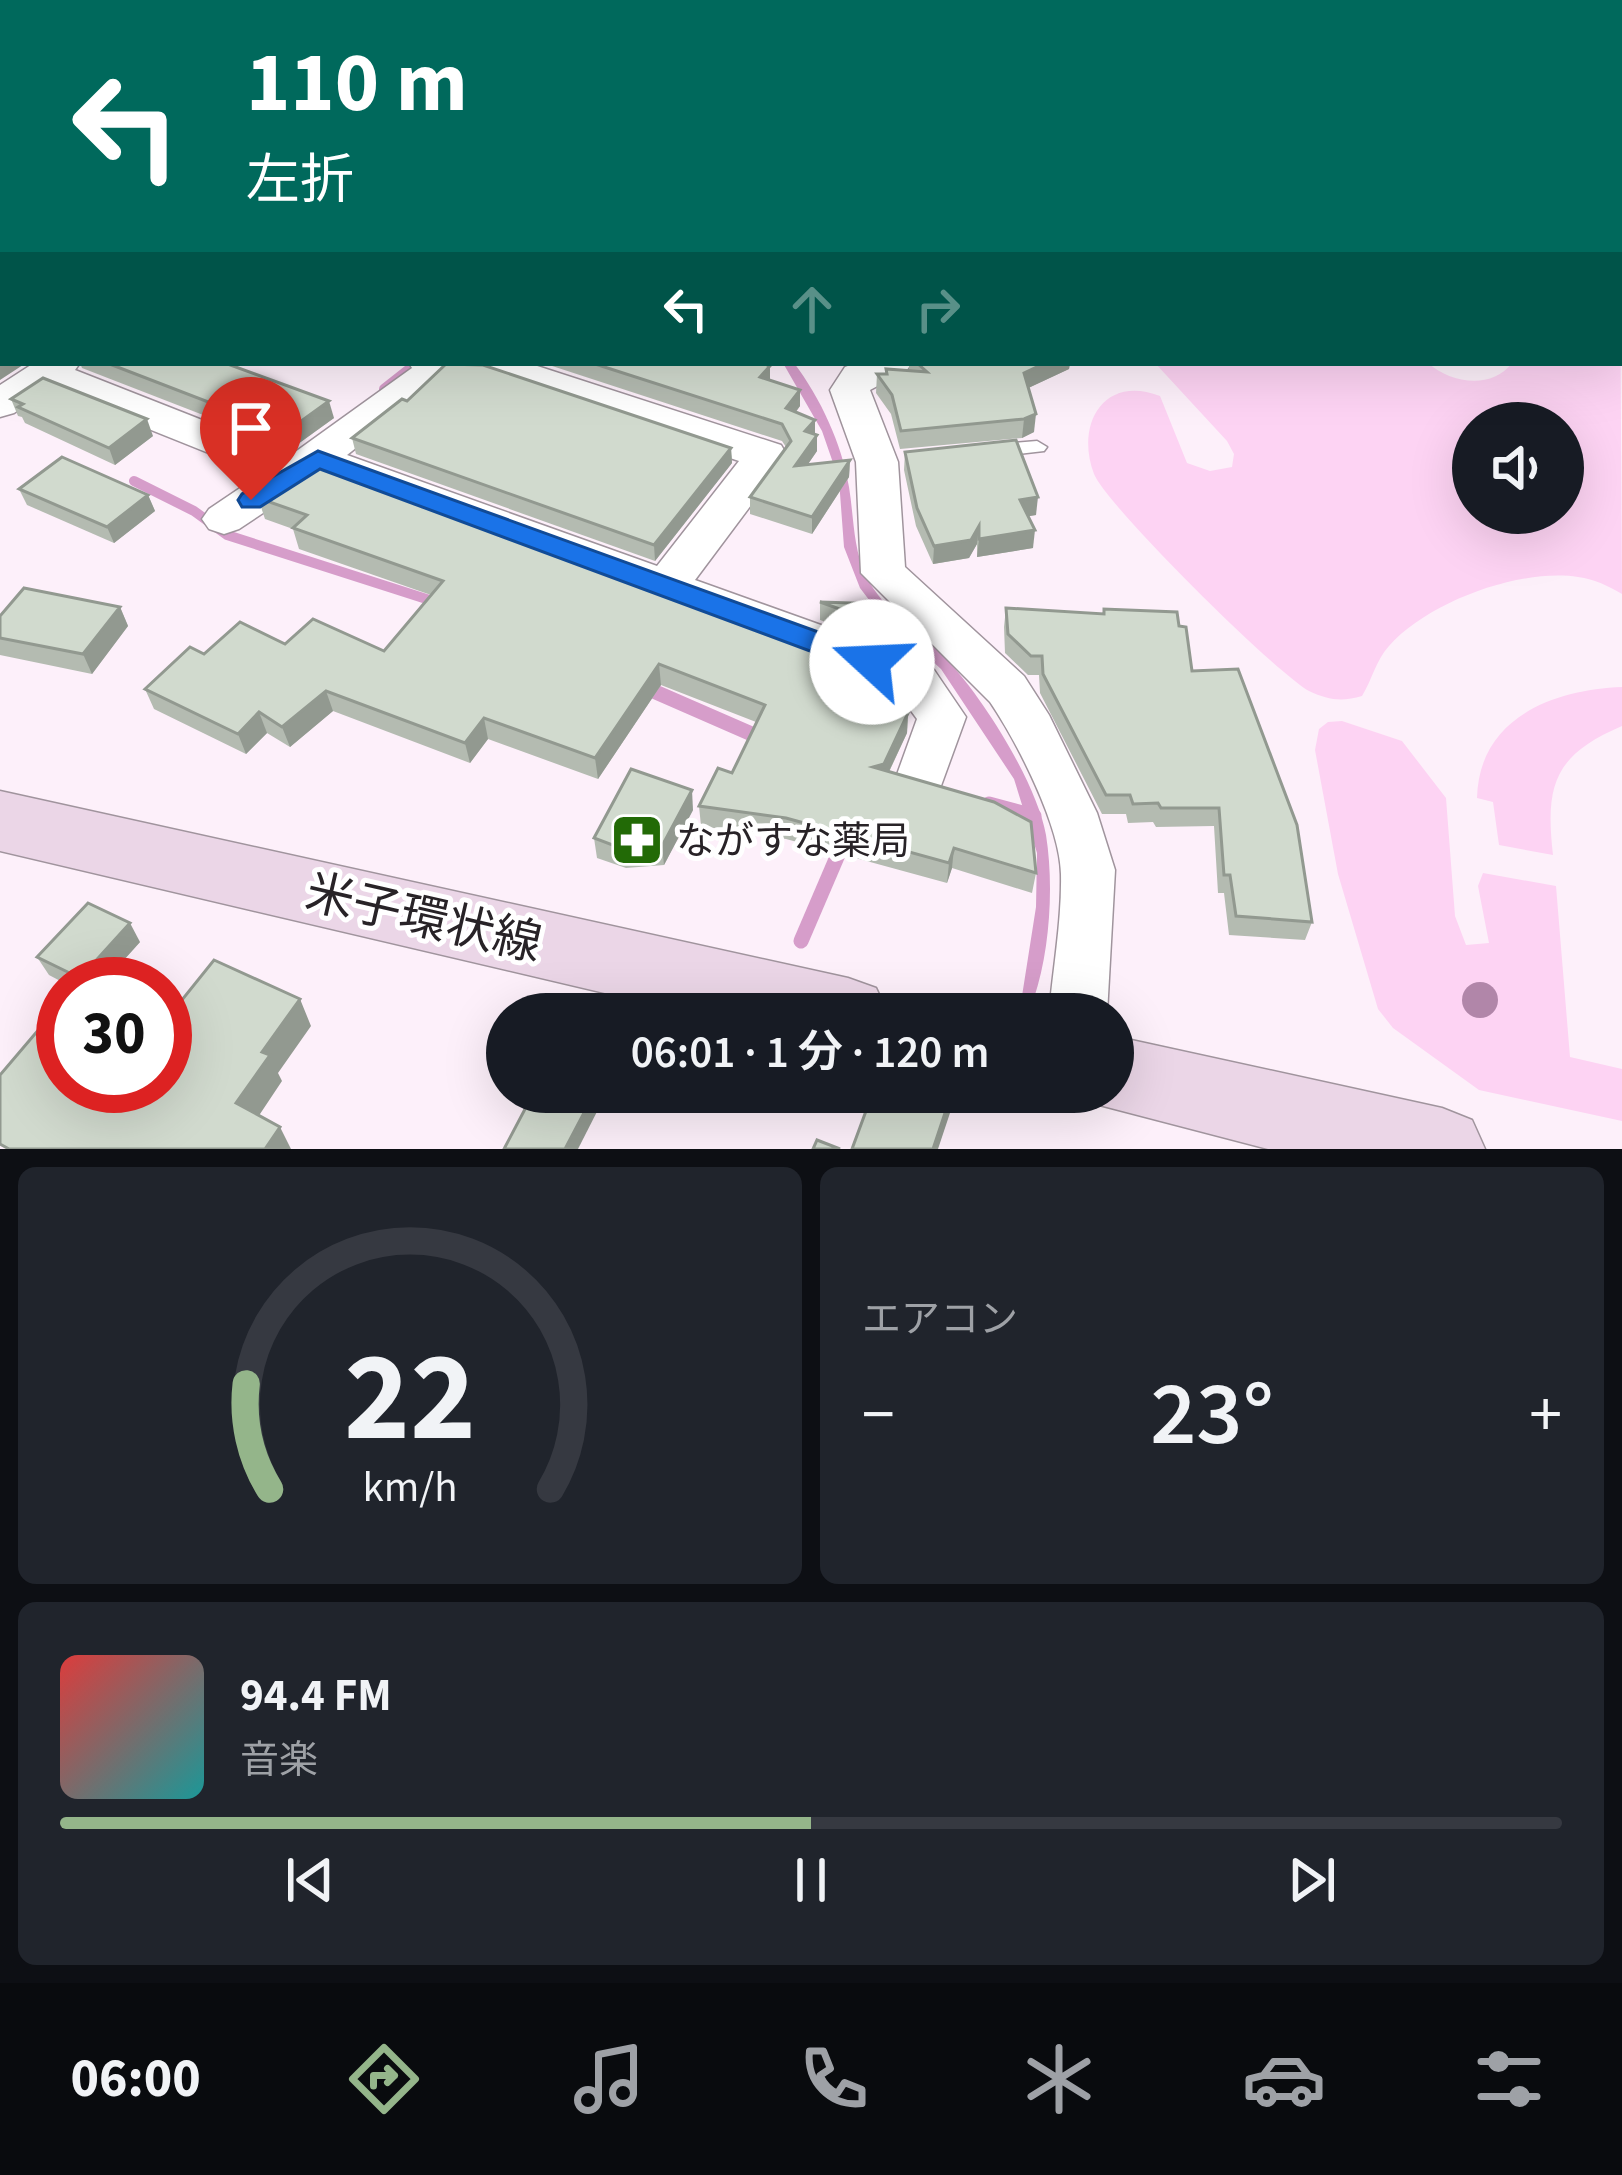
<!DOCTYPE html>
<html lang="ja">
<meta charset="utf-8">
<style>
body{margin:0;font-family:"Source Sans 3","Noto Sans JP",sans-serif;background:#20242c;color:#f1f3f6;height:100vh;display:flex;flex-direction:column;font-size:45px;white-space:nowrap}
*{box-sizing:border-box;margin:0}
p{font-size:39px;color:#9ea1a6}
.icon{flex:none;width:66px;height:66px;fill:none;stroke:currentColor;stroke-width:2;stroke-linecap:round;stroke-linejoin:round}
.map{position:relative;height:1149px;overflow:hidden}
.details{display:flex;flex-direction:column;gap:18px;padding:18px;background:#0d0f14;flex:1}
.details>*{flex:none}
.banner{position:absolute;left:0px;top:0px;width:1623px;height:366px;box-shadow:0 12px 48px #0002;background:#00695c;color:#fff;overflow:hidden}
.controls{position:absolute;left:1452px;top:402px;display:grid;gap:24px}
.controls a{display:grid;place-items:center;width:132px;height:132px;border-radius:50%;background:#171b24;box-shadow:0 12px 48px #0002;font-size:60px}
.speed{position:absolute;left:36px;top:957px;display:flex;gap:24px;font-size:60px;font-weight:700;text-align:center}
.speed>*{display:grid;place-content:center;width:156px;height:156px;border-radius:50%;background:#171b24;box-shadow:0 12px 48px #0002;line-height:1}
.speed .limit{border:18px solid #d22;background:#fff;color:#111}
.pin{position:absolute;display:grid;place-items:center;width:102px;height:102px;color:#fff;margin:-123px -51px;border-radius:50% 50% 50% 0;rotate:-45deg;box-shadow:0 0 12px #0007}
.pin .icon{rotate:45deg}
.me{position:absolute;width:132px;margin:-66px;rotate:290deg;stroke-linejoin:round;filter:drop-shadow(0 0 9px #0008)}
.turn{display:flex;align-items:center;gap:42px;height:252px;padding:0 48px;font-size:54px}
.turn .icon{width:156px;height:156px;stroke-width:2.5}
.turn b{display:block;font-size:84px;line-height:102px}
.lanes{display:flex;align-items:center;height:114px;padding:0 48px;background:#0003;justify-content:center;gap:60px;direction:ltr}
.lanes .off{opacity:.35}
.big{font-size:90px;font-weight:600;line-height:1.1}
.details .tile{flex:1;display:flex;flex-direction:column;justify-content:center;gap:18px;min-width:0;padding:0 42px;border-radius:18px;background:#20242c}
.details .dial{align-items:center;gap:0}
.dial svg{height:312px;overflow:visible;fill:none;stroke:#363941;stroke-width:7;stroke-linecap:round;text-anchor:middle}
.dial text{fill:#f1f3f6;stroke:none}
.song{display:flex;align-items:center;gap:36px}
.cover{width:144px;height:144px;border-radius:18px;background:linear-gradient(135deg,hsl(0 70% 55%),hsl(180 70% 35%))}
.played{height:12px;border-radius:6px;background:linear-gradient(90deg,#94b58a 50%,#363941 50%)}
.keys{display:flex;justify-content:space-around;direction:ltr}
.heat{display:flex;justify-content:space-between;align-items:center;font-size:66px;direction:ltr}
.details .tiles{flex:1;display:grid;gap:18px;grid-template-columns:1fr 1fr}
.tile:last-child{grid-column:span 2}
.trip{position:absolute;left:486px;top:993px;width:648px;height:120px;border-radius:60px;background:#171b24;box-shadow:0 12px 48px #0002;font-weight:600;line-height:120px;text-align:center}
.tabs{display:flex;height:192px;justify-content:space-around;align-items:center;background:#090b0e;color:#9ea1a6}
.tabs .icon{width:84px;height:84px}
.tabs .current{color:#94b58a}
.tabs b{font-size:54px;color:#f1f3f6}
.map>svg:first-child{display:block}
.green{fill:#fdd3f3;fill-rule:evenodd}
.water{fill:#d69dca}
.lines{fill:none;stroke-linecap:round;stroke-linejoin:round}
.stream-far1{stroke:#d69dca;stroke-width:10}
.stream{stroke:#d69dca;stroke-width:15}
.service-casing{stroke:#a0949d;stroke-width:3}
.minor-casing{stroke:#a0949d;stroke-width:3}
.tertiary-casing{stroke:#a0949d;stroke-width:3}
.secondary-casing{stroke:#a0949d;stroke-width:3}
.path{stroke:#aba1a9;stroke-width:6;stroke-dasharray:4.5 6;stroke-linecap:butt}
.service{fill:#fff;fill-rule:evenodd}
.minor{fill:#fff;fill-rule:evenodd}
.tertiary{fill:#fff;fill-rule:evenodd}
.secondary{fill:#ebd6e7;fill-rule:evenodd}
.tree{fill:#b186a9}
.wall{fill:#b4bbb1}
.shaded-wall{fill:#929990}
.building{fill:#d1dace;stroke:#929990;stroke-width:3}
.route{fill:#1a73e8;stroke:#114b97;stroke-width:3}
.labels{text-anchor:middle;stroke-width:10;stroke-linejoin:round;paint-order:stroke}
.poi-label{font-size:39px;fill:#282327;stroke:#fff;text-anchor:start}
.near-street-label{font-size:48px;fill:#282327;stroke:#fff}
</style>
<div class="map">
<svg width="1622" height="1149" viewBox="0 0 1622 1149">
<rect width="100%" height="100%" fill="#fdf0fa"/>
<g class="green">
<path d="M 379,0 L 1136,0 L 1136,2 L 384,3 Z"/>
<path d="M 1620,257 L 1622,594 C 1608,586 1595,579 1578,577 C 1520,568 1428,602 1389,646 C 1376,660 1372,680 1362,696 C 1342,702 1328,700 1309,691 C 1276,673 1107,506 1094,474 C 1075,424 1104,374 1160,396 L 1187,463 L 1210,471 L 1232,467 L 1234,454 L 1227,441 L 1155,363 L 1428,363 C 1450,383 1492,390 1512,363 L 1620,363 ZM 1473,423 L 1563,423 L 1563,513 L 1473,513 Z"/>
<path d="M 1622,687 L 1622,726 C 1554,755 1545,785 1553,855 L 1499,845 L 1493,802 L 1477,798 C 1479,718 1552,690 1622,687 Z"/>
<path d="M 1342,721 L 1402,741 L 1446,798 L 1455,916 L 1466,945 L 1489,943 L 1478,886 L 1483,873 L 1556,886 L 1570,1057 L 1622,1069 L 1622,1121 L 1479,1090 L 1393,1028 L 1378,1009 L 1338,874 L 1315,750 L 1319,729 L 1328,722 Z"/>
</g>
<path class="water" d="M 783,363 L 794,363 C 820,397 842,444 849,487 C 854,518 853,548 866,576 C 884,612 921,633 948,661 C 984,699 1037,784 1046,835 C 1054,885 1050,951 1034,998 L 1022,996 L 1036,907 L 1037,853 L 1014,779 L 941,669 L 879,613 L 860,588 L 844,547 L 839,480 L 822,431 Z"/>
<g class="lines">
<g class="stream-far1">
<path d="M 384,389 L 417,363"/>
<path d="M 134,481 L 194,511 L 227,535 L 442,604"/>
</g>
<g class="stream">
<path d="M 644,687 L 763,739"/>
<path d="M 989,804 L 1034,816"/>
<path d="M 801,941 L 843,843"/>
</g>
<g class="service-casing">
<g id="service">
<path d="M 1189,0 L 1207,0 L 1209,3 L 1192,3 Z"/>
<path d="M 1037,441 L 1047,447 L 1044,451 L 991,457 L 981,451 L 991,445 Z"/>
</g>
</g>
<g class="minor-casing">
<g id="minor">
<path d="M 34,363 L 80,363 L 75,370 L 291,455 L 412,368 L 409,363 L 528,363 L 781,445 L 787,455 L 781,465 L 695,580 L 930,664 L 966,717 L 938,794 L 920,800 L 902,794 L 895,780 L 917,719 L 896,690 L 320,475 L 239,529 L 224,534 L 209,529 L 202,519 L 209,509 L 261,474 L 49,389 L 14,413 L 0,417 L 0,385 ZM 448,375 L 487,376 L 739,461 L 657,566 L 347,455 Z"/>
<path d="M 856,363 L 912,363 L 906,371 L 870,390 L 898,462 L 905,567 L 1024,676 L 1049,715 L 1097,813 L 1115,870 L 1107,1014 L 1049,1014 C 1053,968 1062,920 1061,874 C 1060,825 1017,742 990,702 L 861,573 L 856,462 L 830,390 L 845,367 Z"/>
</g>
</g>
<g class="tertiary-casing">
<g id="tertiary">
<path d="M 1363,0 L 1400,0 L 1402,3 L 1365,3 Z"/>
<rect x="1620" y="180" width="2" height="28"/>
</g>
</g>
<g class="secondary-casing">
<g id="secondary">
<path d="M 0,791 L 848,978 L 876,988 L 888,1014 L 694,1014 L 0,851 Z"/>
<path d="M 1113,1036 L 1442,1108 L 1472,1120 L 1485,1149 L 1268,1149 L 1084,1101 L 1080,1092 L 1113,1092 Z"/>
</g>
</g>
<g class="path">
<path d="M 762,0 L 769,3"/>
<path d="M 1112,0 L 1121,0"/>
</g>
<use href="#service" class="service"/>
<use href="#minor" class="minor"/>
<use href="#tertiary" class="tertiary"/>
<use href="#secondary" class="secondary"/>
</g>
<circle class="tree" cx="1480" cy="1000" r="18"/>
<g class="wall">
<path d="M 1603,0 L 1622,0 L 1622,26 L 1620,24 L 1620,3 L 1605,3 Z"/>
<path d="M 80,363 L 225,363 L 334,418 L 291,449 L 82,368 Z"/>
<path d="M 543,363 L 764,363 L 770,366 L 770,380 L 800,390 L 800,406 L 796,412 L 815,434 L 817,451 L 808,464 L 850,460 L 849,477 L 812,534 L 750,514 L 750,497 L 786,447 L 782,441 Z"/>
<path d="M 909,363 L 1070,363 L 1069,369 L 1028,388 L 1034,432 L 1022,438 L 900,449 L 891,414 L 876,393 L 877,374 L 886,374 L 886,369 L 909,371 Z"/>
<path d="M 11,399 L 153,436 L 115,465 L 25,423 L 22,417 L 18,416 Z"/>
<path d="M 352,438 L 731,448 L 732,463 L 655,561 L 356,454 Z"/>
<path d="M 905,452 L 1036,515 L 1028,516 L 1033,548 L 977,557 L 977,544 L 969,558 L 933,564 L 916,526 L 904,470 Z"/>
<path d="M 19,489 L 148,495 L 155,511 L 114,543 L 27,505 Z"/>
<path d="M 258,498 L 894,673 L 893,694 L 887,706 L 908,713 L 907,733 L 889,772 L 1036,873 L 1032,893 L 952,868 L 947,883 L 786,839 L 701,826 L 699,806 L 732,773 L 756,722 L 661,685 L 598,779 L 488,739 L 470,763 L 333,711 L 290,747 L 267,733 L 246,754 L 154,709 L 145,689 L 204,654 L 285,644 L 384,651 L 431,595 L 299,549 L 293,529 L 265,519 Z"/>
<path d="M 820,602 L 915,636 L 914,653 L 820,620 Z"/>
<path d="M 120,607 L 128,626 L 92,674 L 0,655 L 0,616 Z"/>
<path d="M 1006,608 L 1103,614 L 1104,609 L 1179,626 L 1192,671 L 1312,922 L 1305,940 L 1229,935 L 1224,893 L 1218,893 L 1214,826 L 1156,827 L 1153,822 L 1128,823 L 1126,814 L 1102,814 L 1040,693 L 1039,675 L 1028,675 L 1005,653 L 1004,627 Z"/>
<path d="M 693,810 L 664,865 L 626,868 L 597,858 L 594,838 Z"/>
<path d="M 140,942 L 116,969 L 148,984 L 66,984 L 49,975 L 37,957 Z"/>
</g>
<g class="shaded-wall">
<path d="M 139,0 L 173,0 L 174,3 L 130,3 Z"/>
<path d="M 3,356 L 3,363 L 26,363 L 0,380 L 0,358 Z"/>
<path d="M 1045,363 L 1070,363 L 1069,369 L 1022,391 L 1024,373 Z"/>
<path d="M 770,366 L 770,382 L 760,377 Z"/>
<path d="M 800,390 L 800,406 L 786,424 L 786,408 Z"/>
<path d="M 329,401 L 334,418 L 291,449 L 286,432 Z"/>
<path d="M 1036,414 L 1034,432 L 1022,438 L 1024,419 Z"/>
<path d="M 147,419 L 153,436 L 115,465 L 109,448 Z"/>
<path d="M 815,420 L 815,436 L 805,431 Z"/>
<path d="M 817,435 L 817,451 L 795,483 L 795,466 Z"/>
<path d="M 731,448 L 732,463 L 655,561 L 654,545 Z"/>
<path d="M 850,460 L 849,477 L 812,534 L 812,517 Z"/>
<path d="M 148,495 L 155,511 L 114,543 L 107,527 Z"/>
<path d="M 1038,497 L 1036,515 L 1018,518 L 1020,500 Z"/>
<path d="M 979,526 L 977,544 L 969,558 L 933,564 L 934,546 Z"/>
<path d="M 1035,530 L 1033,548 L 977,557 L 979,539 Z"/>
<path d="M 120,607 L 128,626 L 92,674 L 83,654 Z"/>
<path d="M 659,664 L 661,685 L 598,779 L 595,758 Z"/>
<path d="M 894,673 L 893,694 L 878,724 L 879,703 Z"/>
<path d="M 326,691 L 333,711 L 290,747 L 282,727 Z"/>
<path d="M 259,712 L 267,733 L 246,754 L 238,734 Z"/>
<path d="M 908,713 L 907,733 L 883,784 L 873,767 Z"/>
<path d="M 484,718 L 488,739 L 470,763 L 465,743 Z"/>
<path d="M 692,790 L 693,810 L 664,865 L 662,846 Z"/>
<path d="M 954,848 L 952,868 L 947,883 L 949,863 Z"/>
<path d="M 130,923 L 140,942 L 102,984 L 83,984 L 80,978 Z"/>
<path d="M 300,999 L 311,1026 L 278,1073 L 282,1081 L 250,1129 L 236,1103 L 262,1052 Z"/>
<path d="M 595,1092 L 607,1092 L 578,1149 L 565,1149 Z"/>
<path d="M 952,1092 L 954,1092 L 952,1107 L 938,1149 L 933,1149 Z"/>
<path d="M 280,1127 L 291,1149 L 265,1149 Z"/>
</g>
<g class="building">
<path d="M 0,0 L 139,0 L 130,3 L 3,3 L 3,54 L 0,56 Z"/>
<path d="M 186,0 L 281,0 L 282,3 L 187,3 Z"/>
<path d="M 0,63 L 3,64 L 3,112 L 0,111 Z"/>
<path d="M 0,276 L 3,277 L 3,356 L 0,358 Z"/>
<path d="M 107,363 L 225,363 L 329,401 L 286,432 Z"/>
<path d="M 592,363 L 762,363 L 770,366 L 760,377 L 800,390 L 786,408 L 815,420 L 805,431 L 817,435 L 795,466 L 850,460 L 812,517 L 750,497 L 791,441 L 782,424 Z"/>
<path d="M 917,363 L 1045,363 L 1024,373 L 1036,414 L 1024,419 L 901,431 L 892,395 L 877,374 L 887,374 L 886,369 L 927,372 Z"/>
<path d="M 446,364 L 483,365 L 731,448 L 654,545 L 352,438 L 402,399 L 407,401 Z"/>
<path d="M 43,378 L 147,419 L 109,448 L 18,407 L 23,404 L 11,399 Z"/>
<path d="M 1016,440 L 1038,497 L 1020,500 L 1035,530 L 979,539 L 979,526 L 971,540 L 934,546 L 917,508 L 905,452 Z"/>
<path d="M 62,457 L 148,495 L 107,527 L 19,489 Z"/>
<path d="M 315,459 L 894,673 L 879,703 L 908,713 L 884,764 L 873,767 L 994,802 L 1031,822 L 1036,873 L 954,848 L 949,863 L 786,818 L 699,806 L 718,768 L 732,773 L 765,705 L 659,664 L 595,758 L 484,718 L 465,743 L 326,691 L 282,727 L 259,712 L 238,734 L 145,689 L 190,647 L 204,654 L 240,622 L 285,644 L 313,619 L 384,651 L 443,581 L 293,528 L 307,515 L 258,498 Z"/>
<path d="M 24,588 L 120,607 L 83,654 L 0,638 L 0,616 Z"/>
<path d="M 820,602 L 882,604 L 915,636 Z"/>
<path d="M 1006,608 L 1104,614 L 1104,609 L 1177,612 L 1179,626 L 1186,627 L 1192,671 L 1238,669 L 1297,825 L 1312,922 L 1236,916 L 1230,875 L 1224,875 L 1219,808 L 1161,808 L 1158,803 L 1133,804 L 1130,795 L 1106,795 L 1043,674 L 1042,656 L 1031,656 L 1008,634 Z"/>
<path d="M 631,769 L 692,790 L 662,846 L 623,849 L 594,838 Z"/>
<path d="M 88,903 L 130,923 L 80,978 L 37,957 Z"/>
<path d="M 214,960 L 300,999 L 262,1052 L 270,1055 L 236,1103 L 280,1127 L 265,1149 L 9,1149 L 0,1144 L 0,1075 L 63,1001 L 63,1086 L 165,1086 L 165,992 L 182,1000 Z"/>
<path d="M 98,961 L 148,984 L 78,984 Z"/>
<path d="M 534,1092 L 595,1092 L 565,1149 L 504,1149 Z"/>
<path d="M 873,1092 L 952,1092 L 933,1149 L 852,1149 Z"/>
<path d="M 817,1140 L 840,1149 L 813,1149 Z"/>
</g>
<path class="route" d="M 318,451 L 882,655 L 886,662 L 882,670 L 861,670 L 320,469 L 260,507 L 242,507 L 238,500 L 242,494 Z"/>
<defs>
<g id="pharmacy-square" transform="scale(2.7)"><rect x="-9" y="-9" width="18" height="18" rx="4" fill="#226a06" stroke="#fff"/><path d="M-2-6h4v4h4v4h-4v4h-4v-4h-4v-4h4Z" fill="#fff"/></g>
</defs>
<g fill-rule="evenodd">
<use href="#pharmacy-square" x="637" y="840"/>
</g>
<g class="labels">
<g class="poi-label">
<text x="676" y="854">ながすな薬局</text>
</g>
<g class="near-street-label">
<text transform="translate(424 917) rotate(13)" y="17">米子環状線</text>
</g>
</g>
</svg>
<div class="controls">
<a><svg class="icon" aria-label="sound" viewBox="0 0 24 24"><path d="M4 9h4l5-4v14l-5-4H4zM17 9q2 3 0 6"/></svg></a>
</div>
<div class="speed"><div class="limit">30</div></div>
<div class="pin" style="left:251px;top:500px;background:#d93025"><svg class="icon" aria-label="arrive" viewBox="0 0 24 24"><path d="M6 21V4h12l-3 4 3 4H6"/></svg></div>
<svg class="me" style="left:872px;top:662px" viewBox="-20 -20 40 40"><circle r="19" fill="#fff"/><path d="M0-13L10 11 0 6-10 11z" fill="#1a73e8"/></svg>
<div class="trip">06:01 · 1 分 · 120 m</div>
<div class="banner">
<div class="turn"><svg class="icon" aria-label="left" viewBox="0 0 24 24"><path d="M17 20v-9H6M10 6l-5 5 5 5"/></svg><div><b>110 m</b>左折</div></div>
<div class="lanes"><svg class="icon" aria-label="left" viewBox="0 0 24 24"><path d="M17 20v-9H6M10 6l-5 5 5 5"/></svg><svg class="icon off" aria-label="ahead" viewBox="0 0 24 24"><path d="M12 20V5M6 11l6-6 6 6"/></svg><svg class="icon off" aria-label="right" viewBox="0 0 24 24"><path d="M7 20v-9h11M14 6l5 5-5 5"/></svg></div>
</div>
</div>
<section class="details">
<div class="tiles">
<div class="tile dial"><svg viewBox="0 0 100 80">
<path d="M14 69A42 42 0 1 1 86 69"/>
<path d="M14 69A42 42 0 0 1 8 42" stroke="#94b58a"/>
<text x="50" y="56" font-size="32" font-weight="700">22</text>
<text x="50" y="72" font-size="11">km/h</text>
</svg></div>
<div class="tile"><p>エアコン</p>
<div class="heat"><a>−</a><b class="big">23°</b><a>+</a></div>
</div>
<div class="tile">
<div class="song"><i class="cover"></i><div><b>94.4 FM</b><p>音楽</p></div></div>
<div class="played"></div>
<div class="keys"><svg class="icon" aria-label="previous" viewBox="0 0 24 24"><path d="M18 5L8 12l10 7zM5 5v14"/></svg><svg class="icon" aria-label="pause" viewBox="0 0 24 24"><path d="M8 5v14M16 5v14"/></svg><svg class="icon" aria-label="next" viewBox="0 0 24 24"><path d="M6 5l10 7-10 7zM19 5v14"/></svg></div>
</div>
</div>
</section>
<nav class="tabs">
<b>06:00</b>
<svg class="icon current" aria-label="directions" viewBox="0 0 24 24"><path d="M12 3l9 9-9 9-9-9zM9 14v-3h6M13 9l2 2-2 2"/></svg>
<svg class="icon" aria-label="music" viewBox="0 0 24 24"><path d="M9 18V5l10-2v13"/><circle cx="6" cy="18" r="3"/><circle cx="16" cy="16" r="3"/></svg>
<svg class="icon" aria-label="phone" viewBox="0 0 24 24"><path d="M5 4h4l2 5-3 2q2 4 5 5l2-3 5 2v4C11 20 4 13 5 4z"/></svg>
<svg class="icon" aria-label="climate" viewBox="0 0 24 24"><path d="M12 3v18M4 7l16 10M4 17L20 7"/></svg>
<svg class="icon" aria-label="car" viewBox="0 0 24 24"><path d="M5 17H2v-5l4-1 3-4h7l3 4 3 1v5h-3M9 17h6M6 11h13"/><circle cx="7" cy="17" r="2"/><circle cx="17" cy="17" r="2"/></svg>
<svg class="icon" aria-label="filters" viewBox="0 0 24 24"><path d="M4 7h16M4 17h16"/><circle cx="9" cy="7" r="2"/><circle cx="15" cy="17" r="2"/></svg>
</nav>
